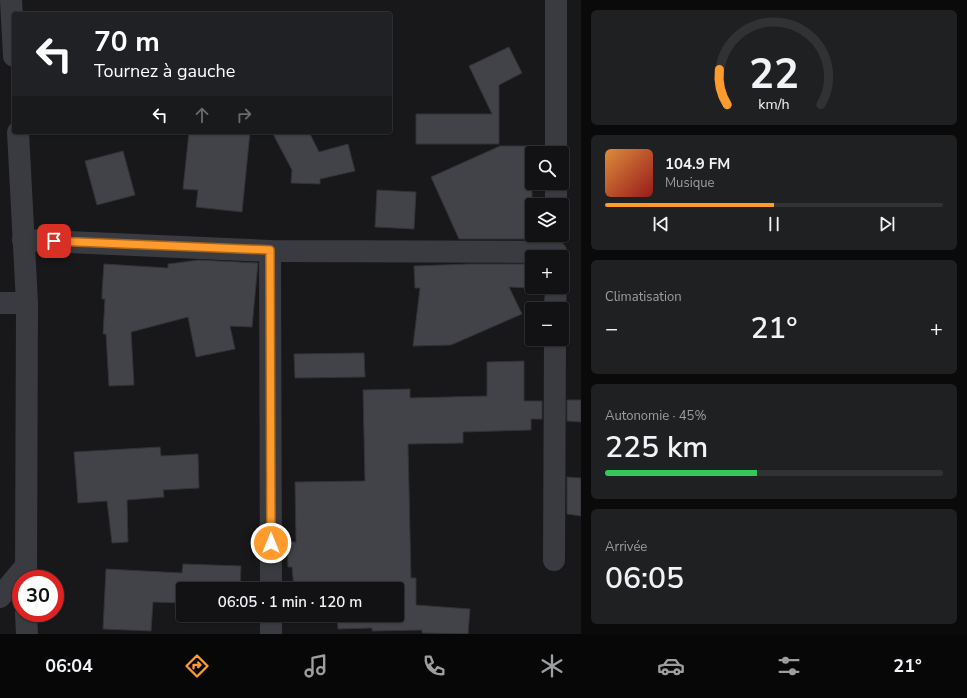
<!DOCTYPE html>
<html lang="fr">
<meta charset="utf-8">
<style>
body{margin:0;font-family:"Nunito Sans",sans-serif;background:#1f2022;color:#f1f3f6;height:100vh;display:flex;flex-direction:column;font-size:15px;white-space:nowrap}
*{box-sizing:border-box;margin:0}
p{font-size:13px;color:#9c9ea0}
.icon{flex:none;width:22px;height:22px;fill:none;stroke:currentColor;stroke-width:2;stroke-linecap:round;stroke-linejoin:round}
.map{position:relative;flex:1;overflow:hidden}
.side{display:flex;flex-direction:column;gap:10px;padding:10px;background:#0a0a0b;width:386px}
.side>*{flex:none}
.hud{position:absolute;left:12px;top:12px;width:380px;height:122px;border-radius:4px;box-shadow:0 1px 3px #0004,0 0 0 1px #313234;background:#202124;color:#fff;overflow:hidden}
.fabs{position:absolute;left:525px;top:146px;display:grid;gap:8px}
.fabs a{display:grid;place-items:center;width:44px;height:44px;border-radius:4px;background:#121214;box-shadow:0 1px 3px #0004,0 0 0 1px #313234;font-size:20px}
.speed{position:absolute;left:12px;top:570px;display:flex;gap:8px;font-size:20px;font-weight:700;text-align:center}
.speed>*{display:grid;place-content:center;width:52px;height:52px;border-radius:50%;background:#121214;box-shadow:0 1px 3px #0004,0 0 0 1px #313234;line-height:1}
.speed .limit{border:6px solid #d22;background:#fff;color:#111}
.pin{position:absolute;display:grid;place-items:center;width:34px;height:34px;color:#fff;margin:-17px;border-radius:8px;box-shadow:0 2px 6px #0006}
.me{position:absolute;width:44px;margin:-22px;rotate:0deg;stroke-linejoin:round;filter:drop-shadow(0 0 3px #0008)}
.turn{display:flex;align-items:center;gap:14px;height:84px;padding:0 16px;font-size:18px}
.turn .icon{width:52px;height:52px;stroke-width:2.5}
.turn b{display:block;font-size:28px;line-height:34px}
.lanes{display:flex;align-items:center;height:38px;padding:0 16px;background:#0003;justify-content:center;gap:20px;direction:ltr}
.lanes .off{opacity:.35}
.big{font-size:30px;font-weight:600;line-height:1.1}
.side .tile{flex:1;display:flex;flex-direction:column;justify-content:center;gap:6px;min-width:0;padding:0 14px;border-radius:6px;background:#1f2022}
.side .dial{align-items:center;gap:0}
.dial svg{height:104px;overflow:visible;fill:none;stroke:#313234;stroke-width:7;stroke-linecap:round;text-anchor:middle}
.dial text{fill:#f1f3f6;stroke:none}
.song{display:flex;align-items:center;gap:12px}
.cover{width:48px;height:48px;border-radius:6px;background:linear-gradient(135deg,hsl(30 70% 55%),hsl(0 70% 35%))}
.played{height:4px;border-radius:2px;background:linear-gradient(90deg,#ff9b2c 50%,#313234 50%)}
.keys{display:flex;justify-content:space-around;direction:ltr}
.heat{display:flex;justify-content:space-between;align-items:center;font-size:22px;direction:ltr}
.charge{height:6px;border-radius:3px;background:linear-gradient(90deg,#34c759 45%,#313234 0)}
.trip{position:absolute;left:176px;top:582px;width:228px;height:40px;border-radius:4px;background:#121214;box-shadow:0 1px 3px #0004,0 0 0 1px #313234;font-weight:600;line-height:40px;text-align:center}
.tabs{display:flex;height:64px;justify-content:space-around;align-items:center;background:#070708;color:#9c9ea0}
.tabs .icon{width:28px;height:28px}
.tabs .selected{color:#ff9b2c}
.tabs b{font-size:18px;color:#f1f3f6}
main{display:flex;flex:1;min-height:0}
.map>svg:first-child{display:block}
.building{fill:#424348;stroke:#323237}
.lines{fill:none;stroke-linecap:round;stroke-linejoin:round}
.minor{stroke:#393b40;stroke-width:22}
.route-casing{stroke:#a6651d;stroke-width:10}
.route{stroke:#ff9b2c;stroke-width:7}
</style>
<main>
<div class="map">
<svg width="581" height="634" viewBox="0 0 581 634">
<rect width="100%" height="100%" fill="#18181b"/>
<g class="building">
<path d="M 509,47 L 522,73 L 499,85 L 499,144 L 416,144 L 416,114 L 492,114 L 469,66 Z"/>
<path d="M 189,132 L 250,132 L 242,212 L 196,207 L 198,190 L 183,189 Z"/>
<path d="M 272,132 L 309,132 L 319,152 L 348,144 L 355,171 L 320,179 L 320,184 L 291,183 L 292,170 Z"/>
<path d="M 500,146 L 532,146 L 532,239 L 459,239 L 431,177 Z"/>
<path d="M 123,151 L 135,195 L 97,205 L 85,161 Z"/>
<path d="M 377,190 L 416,192 L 414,229 L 375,227 Z"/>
<path d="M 199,260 L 258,263 L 252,327 L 230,326 L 235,349 L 196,357 L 188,317 L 131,332 L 134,385 L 109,386 L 106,334 L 103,334 L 105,299 L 102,299 L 102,292 L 104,264 L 168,268 L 168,264 Z"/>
<path d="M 470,264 L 532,264 L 532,288 L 509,287 L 522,314 L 451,345 L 413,346 L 420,288 L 415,288 L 414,266 Z"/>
<path d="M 364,353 L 365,377 L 295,378 L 294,354 Z"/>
<path d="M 524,361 L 524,401 L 542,401 L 542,419 L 531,419 L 531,430 L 463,432 L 463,443 L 408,444 L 411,578 L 416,578 L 416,605 L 470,609 L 468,634 L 422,633 L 422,630 L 372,631 L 372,628 L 338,629 L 337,615 L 397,615 L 397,589 L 294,589 L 292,567 L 288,567 L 287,542 L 296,542 L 295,482 L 365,481 L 363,390 L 410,389 L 410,398 L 487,396 L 487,362 Z"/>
<path d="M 567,400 L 581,400 L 581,422 L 567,421 Z"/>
<path d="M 160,447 L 161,456 L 198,454 L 199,488 L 163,490 L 164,497 L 127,500 L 128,542 L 112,543 L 107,501 L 78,503 L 74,452 Z"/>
<path d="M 567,477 L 581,478 L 581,516 L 567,514 Z"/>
<path d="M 183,564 L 241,566 L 240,589 L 183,589 L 183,603 L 153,602 L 151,631 L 103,629 L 106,569 L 182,573 Z"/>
</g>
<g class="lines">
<g class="minor">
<path d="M 11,0 L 14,56"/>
<path d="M 556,0 L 556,153"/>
<path d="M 18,132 L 27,303 L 26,579"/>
<path d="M 556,205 L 556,183"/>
<path d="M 23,240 L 270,251 L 556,252"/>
<path d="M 270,251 L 271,589"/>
<path d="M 0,303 L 27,303"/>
<path d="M 555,309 L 556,287"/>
<path d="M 554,560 L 555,339"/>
<path d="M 0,597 L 25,567"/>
<path d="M 26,613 L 27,634"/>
<path d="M 271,615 L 271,634"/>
</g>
</g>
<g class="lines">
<g class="route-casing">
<path id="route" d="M 54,241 L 270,250 L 271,543"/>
</g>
<use href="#route" class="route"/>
</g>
</svg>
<div class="fabs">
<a><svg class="icon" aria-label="search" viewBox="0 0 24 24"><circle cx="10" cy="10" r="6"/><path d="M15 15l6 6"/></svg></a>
<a><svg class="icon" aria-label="layers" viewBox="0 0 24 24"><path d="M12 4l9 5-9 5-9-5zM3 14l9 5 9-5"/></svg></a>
<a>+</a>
<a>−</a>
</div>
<div class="speed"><div class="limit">30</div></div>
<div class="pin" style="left:54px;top:241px;background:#d93025"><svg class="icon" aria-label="arrive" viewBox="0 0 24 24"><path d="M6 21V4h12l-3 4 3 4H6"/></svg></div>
<svg class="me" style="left:271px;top:543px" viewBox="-20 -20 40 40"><circle r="17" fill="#ff9b2c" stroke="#fff" stroke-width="3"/><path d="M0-11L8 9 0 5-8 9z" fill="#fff"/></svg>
<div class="trip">06:05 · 1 min · 120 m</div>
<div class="hud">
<div class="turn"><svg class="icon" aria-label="left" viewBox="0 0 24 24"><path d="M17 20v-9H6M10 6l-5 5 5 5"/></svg><div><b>70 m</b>Tournez à gauche</div></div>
<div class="lanes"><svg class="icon" aria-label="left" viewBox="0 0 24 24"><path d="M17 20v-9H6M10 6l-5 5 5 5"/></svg><svg class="icon off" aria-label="ahead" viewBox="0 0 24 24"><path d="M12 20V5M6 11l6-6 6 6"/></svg><svg class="icon off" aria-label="right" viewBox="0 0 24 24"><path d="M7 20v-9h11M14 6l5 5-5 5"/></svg></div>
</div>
</div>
<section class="side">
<div class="tile dial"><svg viewBox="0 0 100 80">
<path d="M14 69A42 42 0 1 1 86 69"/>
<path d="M14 69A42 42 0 0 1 8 42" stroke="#ff9b2c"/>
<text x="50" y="56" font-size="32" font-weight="700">22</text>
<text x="50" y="72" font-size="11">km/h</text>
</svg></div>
<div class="tile">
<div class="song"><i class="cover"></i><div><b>104.9 FM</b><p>Musique</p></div></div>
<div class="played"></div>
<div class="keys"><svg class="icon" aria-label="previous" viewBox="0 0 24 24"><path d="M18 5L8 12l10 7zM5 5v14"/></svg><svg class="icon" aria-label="pause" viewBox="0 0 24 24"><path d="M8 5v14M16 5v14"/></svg><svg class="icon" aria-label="next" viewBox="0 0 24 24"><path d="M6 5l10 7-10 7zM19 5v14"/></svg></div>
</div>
<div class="tile"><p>Climatisation</p>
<div class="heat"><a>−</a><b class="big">21°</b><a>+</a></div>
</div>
<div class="tile"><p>Autonomie · 45%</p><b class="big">225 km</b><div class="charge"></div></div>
<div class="tile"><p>Arrivée</p><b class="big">06:05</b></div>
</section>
</main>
<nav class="tabs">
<b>06:04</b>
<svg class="icon selected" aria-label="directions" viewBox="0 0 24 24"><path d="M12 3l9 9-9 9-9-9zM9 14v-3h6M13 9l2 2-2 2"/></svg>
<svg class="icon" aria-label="music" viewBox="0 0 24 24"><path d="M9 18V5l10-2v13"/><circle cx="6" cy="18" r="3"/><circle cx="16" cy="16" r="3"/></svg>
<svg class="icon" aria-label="phone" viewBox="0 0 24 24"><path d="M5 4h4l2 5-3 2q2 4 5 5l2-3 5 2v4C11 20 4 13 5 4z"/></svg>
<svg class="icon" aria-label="climate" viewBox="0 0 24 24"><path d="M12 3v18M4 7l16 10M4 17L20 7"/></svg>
<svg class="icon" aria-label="car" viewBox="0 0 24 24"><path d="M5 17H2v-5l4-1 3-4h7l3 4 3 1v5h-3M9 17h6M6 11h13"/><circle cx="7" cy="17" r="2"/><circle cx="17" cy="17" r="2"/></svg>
<svg class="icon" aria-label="filters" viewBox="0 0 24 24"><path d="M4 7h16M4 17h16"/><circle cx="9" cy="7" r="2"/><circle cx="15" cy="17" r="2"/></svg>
<b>21°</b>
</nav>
